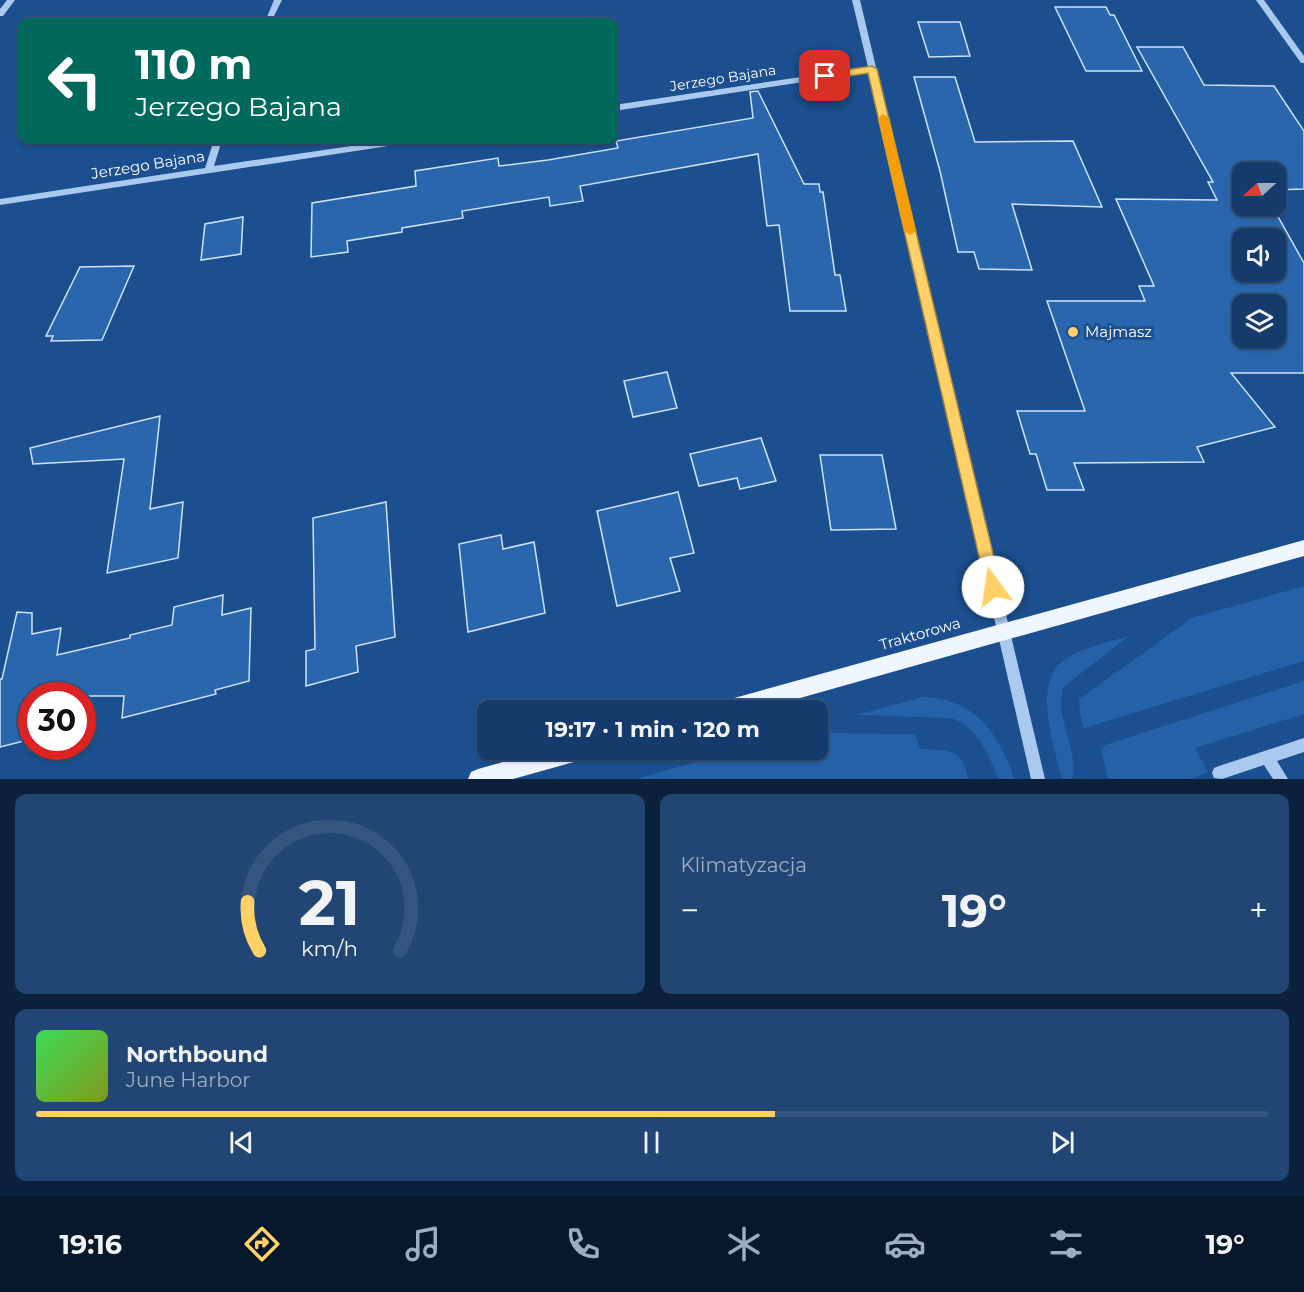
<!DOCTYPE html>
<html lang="pl">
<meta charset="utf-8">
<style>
body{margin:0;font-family:Montserrat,sans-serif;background:#214673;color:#f1f3f6;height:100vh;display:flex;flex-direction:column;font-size:22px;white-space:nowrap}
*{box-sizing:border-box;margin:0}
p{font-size:20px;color:#9dadc1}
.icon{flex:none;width:33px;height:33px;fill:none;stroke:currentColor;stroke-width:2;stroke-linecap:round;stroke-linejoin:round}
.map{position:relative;height:779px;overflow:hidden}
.drawer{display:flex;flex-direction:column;gap:15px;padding:15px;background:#0b203b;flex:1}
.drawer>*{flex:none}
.guide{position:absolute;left:18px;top:18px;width:600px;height:126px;border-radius:12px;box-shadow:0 2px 4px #0004,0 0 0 2px #33557e;background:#00695c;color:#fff;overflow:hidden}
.needle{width:39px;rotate:249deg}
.controls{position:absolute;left:1232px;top:162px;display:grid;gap:12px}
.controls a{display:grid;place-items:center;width:54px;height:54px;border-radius:12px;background:#143b6b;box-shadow:0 2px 4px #0004,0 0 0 2px #33557e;font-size:30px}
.speed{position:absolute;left:18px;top:682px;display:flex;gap:12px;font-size:30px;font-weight:700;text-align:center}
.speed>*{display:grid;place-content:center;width:78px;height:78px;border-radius:50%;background:#143b6b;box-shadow:0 2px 4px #0004,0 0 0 2px #33557e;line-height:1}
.speed .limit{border:9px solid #d22;background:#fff;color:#111}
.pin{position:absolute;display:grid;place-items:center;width:51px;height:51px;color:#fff;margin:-26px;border-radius:12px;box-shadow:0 3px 9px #0006}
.me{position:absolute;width:66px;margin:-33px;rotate:346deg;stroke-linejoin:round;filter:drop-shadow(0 0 4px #0008)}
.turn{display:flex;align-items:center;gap:21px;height:126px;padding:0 18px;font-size:27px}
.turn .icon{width:78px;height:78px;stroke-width:2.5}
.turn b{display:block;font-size:42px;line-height:51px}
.big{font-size:45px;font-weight:700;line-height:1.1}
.drawer .card{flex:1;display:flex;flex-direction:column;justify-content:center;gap:9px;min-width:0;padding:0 21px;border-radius:12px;background:#214673}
.drawer .dial{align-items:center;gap:0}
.dial svg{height:156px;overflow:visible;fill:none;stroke:#33557e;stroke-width:7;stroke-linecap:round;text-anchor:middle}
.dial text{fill:#f1f3f6;stroke:none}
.song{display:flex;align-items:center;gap:18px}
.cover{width:72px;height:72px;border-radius:9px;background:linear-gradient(135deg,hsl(130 70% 55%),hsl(70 70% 35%))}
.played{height:6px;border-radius:3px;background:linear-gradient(90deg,#ffd166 60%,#33557e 60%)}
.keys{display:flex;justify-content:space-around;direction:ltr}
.heat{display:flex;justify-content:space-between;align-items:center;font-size:33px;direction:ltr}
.drawer .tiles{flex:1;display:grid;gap:15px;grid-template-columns:1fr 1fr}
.card:last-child{grid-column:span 2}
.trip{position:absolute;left:477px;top:700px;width:351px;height:60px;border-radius:12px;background:#143b6b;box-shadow:0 2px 4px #0004,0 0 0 2px #33557e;font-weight:700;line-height:60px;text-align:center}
.tabs{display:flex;height:96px;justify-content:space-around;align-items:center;background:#08182b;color:#9dadc1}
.tabs .icon{width:42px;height:42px}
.tabs .current{color:#ffd166}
.tabs b{font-size:27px;color:#f1f3f6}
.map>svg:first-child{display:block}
.green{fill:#2461a8}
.building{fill:#2a66ad;stroke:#cfe3fa;stroke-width:1.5;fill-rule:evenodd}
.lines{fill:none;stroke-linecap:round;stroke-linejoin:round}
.minor{fill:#a9c9ee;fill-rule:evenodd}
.major{fill:#f0f6ff;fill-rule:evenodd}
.route{fill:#ffd166;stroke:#a68842;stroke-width:1.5}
.slow{fill:#f59e0b}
.poi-dot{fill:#ffd166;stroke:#1b4f8f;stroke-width:2}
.labels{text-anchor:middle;stroke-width:6;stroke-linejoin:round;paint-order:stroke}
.far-street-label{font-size:14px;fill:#fff;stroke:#1b4f8f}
.street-label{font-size:15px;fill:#fff;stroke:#1b4f8f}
.poi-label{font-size:15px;fill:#fff;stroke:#1b4f8f;text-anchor:start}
</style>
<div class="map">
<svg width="1304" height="779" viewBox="0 0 1304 779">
<rect width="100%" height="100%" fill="#1b4f8f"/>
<g class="green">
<path d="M 1304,586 L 1304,661 L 1084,728 L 1080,713 L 1079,699 L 1192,618 Z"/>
<path d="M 1129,636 L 1062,688 C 1062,694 1061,701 1061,707 C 1063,730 1078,756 1072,779 L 1062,779 C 1054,745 1030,681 1067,658 C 1085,647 1109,642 1129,636 Z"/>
<path d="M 1304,681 L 1304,714 L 1195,748 L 1208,772 L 1192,779 L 1108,779 L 1101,749 L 1105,745 Z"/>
<path d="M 923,697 C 974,698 1000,734 1014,779 L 1000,779 L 997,776 C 988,752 976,725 950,718 L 856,715 Z"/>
<path d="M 818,733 L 915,734 L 920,749 C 948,751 962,746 968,779 L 637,779 L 737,750 L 818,750 Z"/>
</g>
<g class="building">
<path d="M 1055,7 L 1106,7 L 1110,15 L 1114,15 L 1142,71 L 1086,71 Z"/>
<path d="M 918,22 L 960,22 L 970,56 L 929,57 Z"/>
<path d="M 1137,47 L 1183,47 L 1204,85 L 1274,86 L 1304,131 L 1304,189 L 1275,190 L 1275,172 L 1242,172 L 1242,206 L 1272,206 L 1304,263 L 1304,373 L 1231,373 L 1275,427 L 1197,447 L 1204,462 L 1074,463 L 1084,490 L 1047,490 L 1036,454 L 1030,454 L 1017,411 L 1085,411 L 1047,301 L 1145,301 L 1139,286 L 1154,286 L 1116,199 L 1217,200 L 1208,182 L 1213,182 ZM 1242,238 L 1275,238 L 1275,272 L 1242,272 ZM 1242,304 L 1275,304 L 1275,338 L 1242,338 Z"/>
<path d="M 914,77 L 955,77 L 975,142 L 1073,141 L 1102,207 L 1012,204 L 1032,270 L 979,269 L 974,252 L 958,252 L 940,171 Z"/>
<path d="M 758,91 L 804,184 L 819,184 L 820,192 L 823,192 L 835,275 L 840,275 L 846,311 L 790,311 L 779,225 L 767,226 L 758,154 L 580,186 L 583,201 L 550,206 L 549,197 L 462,211 L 463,218 L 402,228 L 402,232 L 347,241 L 348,252 L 311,257 L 312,203 L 416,186 L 415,171 L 498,158 L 499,166 L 548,160 L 618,148 L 616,141 L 753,118 L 750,92 Z"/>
<path d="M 243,217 L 241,254 L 201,260 L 205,224 Z"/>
<path d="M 134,266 L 102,340 L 51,341 L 53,336 L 46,336 L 80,267 Z"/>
<path d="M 667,372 L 677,408 L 633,417 L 624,381 Z"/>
<path d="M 160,416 L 150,509 L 183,502 L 178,558 L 107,573 L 124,459 L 33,464 L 30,448 Z"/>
<path d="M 761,438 L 776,481 L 740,489 L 737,478 L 699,486 L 690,454 Z"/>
<path d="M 820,455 L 882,455 L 896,529 L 831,530 Z"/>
<path d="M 678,492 L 694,553 L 670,558 L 680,591 L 617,606 L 597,511 Z"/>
<path d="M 386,502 L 395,637 L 356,646 L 358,672 L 306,686 L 306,651 L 315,649 L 313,518 Z"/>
<path d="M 501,535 L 503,549 L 534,542 L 545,613 L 468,632 L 459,544 Z"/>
<path d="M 223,595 L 222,615 L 251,608 L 249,681 L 215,690 L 216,694 L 122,718 L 124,696 L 32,696 L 32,739 L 0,747 L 0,679 L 2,679 L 17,612 L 32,613 L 32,634 L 61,628 L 57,655 L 130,638 L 130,635 L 172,625 L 174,607 Z"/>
</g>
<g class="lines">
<g class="minor">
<path d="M 7,0 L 15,0 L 3,16 L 0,16 L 0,9 Z"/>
<path d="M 274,0 L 282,0 L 271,22 L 265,22 Z"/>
<path d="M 852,0 L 860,0 L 1045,779 L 1031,779 L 869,72 L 614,111 L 614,105 L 868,67 Z"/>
<path d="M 1256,0 L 1264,0 L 1304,56 L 1304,63 L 1301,63 Z"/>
<path d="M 214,140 L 222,140 L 214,166 L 392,140 L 412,140 L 408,143 L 0,205 L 0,199 L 205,168 Z"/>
<path d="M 1304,738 L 1304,752 L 1277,761 L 1288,779 L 1273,779 L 1264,765 L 1222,779 L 1214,778 L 1212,773 L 1214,768 L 1219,766 Z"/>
</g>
<g class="major">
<path d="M 1304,540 L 1304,556 L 754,711 L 711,711 L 713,704 L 720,702 Z"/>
<path d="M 546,750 L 591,750 L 588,757 L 581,760 L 513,779 L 468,779 L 471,772 L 478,769 Z"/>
</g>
</g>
<path class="route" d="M 872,66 L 877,69 L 1001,587 L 999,593 L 993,595 L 988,593 L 986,587 L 868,73 L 825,80 L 820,76 L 825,73 Z"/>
<path class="slow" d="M 883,114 L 889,118 L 916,231 L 910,235 L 904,231 L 878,118 Z"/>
<circle class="poi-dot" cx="1073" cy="332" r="6"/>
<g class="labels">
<g class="far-street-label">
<text transform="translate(723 78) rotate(-9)" y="5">Jerzego Bajana</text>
</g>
<g class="street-label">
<text transform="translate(148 165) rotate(-9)" y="5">Jerzego Bajana</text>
<text transform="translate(920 634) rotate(-16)" y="5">Traktorowa</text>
</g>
<g class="poi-label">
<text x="1085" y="337">Majmasz</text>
</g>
</g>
</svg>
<div class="controls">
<a><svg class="needle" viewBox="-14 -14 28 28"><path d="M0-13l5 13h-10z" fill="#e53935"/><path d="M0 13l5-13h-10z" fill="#9dadc1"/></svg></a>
<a><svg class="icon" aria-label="sound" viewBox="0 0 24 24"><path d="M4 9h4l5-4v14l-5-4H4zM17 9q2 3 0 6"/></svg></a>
<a><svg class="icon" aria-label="layers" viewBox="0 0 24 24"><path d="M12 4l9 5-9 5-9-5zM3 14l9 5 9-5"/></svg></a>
</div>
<div class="speed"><div class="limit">30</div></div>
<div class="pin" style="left:825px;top:76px;background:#d93025"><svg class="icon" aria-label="arrive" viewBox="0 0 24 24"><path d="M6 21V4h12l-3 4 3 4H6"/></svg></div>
<svg class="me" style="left:993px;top:587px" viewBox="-20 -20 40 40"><circle r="19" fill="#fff"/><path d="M0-13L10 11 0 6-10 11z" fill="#ffd166"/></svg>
<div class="trip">19:17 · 1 min · 120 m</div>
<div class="guide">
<div class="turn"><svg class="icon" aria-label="left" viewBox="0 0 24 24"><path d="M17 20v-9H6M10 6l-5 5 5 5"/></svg><div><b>110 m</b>Jerzego Bajana</div></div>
</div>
</div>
<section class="drawer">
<div class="tiles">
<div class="card dial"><svg viewBox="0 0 100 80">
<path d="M14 69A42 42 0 1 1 86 69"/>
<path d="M14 69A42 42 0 0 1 8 44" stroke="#ffd166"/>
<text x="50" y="56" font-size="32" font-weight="700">21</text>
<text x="50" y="72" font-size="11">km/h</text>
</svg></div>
<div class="card"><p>Klimatyzacja</p>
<div class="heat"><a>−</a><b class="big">19°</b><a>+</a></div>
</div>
<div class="card">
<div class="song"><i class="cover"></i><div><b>Northbound</b><p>June Harbor</p></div></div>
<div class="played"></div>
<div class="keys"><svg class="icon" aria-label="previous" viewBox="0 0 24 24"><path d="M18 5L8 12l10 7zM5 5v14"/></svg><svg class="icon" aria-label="pause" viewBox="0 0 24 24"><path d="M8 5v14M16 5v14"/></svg><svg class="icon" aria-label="next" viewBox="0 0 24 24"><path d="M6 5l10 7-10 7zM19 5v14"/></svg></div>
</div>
</div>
</section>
<nav class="tabs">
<b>19:16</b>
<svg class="icon current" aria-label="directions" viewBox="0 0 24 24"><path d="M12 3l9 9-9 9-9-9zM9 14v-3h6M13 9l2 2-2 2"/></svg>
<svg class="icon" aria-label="music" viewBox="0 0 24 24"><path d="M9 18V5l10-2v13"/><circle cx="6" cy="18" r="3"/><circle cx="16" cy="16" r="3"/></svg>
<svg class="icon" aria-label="phone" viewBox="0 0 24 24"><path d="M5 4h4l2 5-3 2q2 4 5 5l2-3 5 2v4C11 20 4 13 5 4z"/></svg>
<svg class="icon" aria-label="climate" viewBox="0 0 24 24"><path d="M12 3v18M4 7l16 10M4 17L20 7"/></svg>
<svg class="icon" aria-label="car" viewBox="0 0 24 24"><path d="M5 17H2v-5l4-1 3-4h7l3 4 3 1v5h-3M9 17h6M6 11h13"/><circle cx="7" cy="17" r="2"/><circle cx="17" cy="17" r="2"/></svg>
<svg class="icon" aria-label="filters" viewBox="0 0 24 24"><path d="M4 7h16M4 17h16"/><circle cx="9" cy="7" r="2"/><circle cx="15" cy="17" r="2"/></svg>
<b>19°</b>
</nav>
